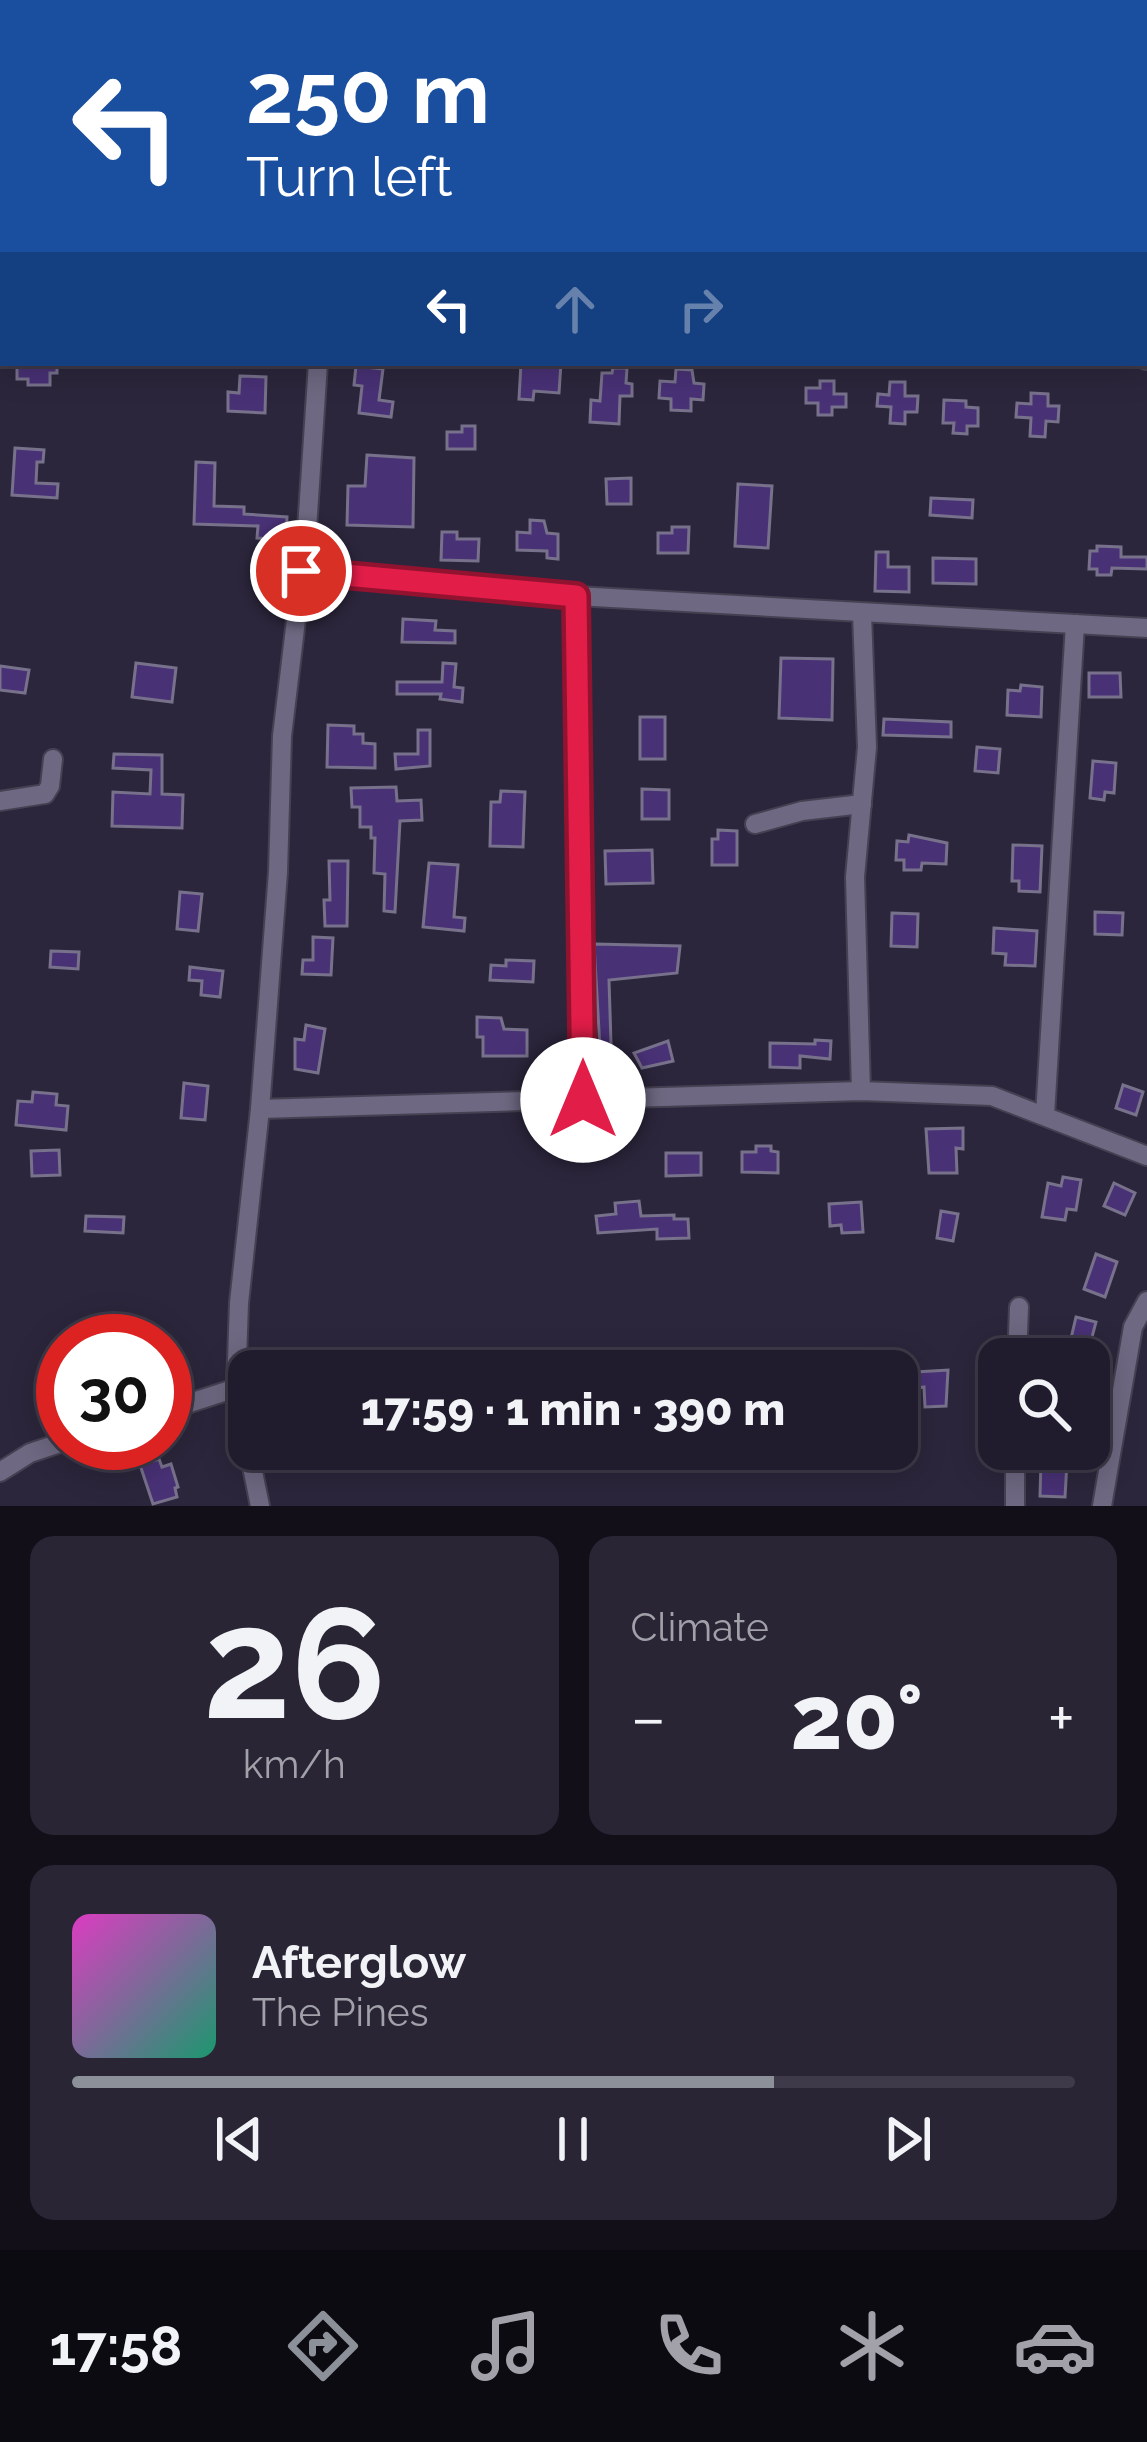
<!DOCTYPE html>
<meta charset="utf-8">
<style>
body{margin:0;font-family:Raleway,sans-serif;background:#292535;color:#f1f3f6;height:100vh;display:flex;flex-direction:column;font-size:45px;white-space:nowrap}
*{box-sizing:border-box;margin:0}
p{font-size:39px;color:#a2a1aa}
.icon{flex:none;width:66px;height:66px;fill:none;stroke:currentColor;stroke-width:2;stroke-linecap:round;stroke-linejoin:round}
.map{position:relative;height:1506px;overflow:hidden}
.sheet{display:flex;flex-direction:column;gap:30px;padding:30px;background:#120f19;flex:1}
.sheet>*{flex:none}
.hud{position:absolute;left:0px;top:0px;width:1149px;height:366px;box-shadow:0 6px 30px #0003,0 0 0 3px #3e3a49;background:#1a4fa0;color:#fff;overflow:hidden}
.buttons{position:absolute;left:978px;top:1338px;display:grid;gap:24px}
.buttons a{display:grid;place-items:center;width:132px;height:132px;border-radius:24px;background:#211c2d;box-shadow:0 6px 30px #0003,0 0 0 3px #3e3a49;font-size:60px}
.speed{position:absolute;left:36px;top:1314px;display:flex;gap:24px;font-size:60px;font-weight:700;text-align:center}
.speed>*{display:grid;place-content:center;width:156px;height:156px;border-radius:50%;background:#211c2d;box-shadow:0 6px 30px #0003,0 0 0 3px #3e3a49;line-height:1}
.speed .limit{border:18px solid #d22;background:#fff;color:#111}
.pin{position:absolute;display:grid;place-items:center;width:102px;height:102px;color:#fff;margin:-51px;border:6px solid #fff;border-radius:50%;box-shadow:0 3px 12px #0007}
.me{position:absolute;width:132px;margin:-66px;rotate:0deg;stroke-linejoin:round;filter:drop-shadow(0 0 9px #0008)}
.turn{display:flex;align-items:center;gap:42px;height:252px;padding:0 48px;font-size:54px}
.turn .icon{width:156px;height:156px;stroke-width:2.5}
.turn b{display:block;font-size:84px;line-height:102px}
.lanes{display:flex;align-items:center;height:114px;padding:0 48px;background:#0003;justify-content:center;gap:60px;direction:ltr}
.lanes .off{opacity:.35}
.big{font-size:90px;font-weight:800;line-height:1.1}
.sheet .widget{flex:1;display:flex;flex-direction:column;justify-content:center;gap:18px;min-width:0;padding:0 42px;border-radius:24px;background:#292535}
.sheet .dial{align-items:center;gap:0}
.dial b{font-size:156px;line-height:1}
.song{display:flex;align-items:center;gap:36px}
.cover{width:144px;height:144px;border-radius:18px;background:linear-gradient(135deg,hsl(310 70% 55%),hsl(160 70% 35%))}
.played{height:12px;border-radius:6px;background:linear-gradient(90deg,#8c9099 70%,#3e3a49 70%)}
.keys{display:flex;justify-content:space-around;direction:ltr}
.heat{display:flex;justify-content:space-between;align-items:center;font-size:66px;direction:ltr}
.sheet .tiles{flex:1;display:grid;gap:30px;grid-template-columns:1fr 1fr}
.widget:last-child{grid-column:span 2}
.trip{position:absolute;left:228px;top:1350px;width:690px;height:120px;border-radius:24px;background:#211c2d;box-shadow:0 6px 30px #0003,0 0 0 3px #3e3a49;font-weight:800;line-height:120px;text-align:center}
.dock{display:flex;height:192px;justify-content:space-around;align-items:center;background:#0d0b12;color:#a2a1aa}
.dock .icon{width:84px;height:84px}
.dock .active{color:#8c9099}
.dock b{font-size:54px;color:#f1f3f6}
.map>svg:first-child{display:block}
.building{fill:#493176;stroke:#77718b;stroke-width:3}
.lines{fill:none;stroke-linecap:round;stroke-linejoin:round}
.minor-casing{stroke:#464152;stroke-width:22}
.minor{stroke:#6e6882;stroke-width:18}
.route-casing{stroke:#92132f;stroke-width:30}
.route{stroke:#e11d48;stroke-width:21}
</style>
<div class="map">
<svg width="1147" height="1506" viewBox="0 0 1147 1506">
<rect width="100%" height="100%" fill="#2c263c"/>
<g class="building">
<path d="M 17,363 L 57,363 L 57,373 L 50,373 L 50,385 L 28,385 L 28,379 L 17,379 Z"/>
<path d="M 521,363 L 561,363 L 559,393 L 534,391 L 533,400 L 519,399 Z"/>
<path d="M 356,366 L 383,369 L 379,400 L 393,402 L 391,417 L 359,413 L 362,386 L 354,385 Z"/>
<path d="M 613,368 L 627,368 L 626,383 L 632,384 L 632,396 L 620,396 L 619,424 L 590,422 L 591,400 L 600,401 L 602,373 L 612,373 Z"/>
<path d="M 676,369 L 692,370 L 694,383 L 704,384 L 703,400 L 691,399 L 691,411 L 671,410 L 671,399 L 659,398 L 660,381 L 675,382 Z"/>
<path d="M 240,376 L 266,377 L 265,413 L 228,411 L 228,392 L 239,393 Z"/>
<path d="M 820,381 L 834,381 L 834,394 L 846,394 L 846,407 L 832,407 L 832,415 L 818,415 L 818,403 L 806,403 L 806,388 L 820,388 Z"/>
<path d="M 890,382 L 905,382 L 905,396 L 918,396 L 917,412 L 905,412 L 905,424 L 890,423 L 891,407 L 877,406 L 878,394 L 889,395 Z"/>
<path d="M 1031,393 L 1048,394 L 1048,406 L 1059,406 L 1058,422 L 1046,421 L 1045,437 L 1030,436 L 1031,418 L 1016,417 L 1017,403 L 1031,404 Z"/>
<path d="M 944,400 L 966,401 L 966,407 L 978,408 L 978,426 L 967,426 L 967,434 L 953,433 L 954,423 L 943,423 Z"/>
<path d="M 462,426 L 475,426 L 475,449 L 447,449 L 447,432 L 462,432 Z"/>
<path d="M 15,448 L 44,450 L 43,462 L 37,462 L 36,483 L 58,484 L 57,498 L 12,495 Z"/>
<path d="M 367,455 L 414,458 L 413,527 L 347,525 L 348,486 L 365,486 Z"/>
<path d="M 196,462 L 215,463 L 214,506 L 244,507 L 244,514 L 287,517 L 286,540 L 257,538 L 258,526 L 194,524 Z"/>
<path d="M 631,478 L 631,504 L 607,504 L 606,479 Z"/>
<path d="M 738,484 L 772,486 L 768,548 L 735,546 Z"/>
<path d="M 931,498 L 973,500 L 972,518 L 930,515 Z"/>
<path d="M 530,520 L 544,521 L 547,533 L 558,534 L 558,559 L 547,558 L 547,551 L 517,550 L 517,532 L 530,533 Z"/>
<path d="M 672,527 L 689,527 L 688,553 L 658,553 L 658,533 L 672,533 Z"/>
<path d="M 442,532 L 457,532 L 457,539 L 479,539 L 478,561 L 441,560 Z"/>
<path d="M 1097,546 L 1121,547 L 1121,557 L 1147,557 L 1147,569 L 1112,568 L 1111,575 L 1097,575 L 1097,569 L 1089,569 L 1090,551 L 1097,551 Z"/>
<path d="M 876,552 L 888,552 L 888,567 L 909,567 L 909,592 L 875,591 Z"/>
<path d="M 933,558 L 976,559 L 976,584 L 933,583 Z"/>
<path d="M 403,619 L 436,621 L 435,630 L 455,631 L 455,643 L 402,642 Z"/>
<path d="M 781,658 L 833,659 L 832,720 L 779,718 Z"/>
<path d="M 136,663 L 176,668 L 172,702 L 132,697 Z"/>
<path d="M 443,663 L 456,664 L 454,687 L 463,688 L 462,702 L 440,699 L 441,694 L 397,694 L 397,682 L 442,682 Z"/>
<path d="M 0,666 L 29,670 L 25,693 L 0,690 Z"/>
<path d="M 1089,673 L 1120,673 L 1121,697 L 1089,697 Z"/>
<path d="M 1021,685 L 1042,687 L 1041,717 L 1007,715 L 1008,690 L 1020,691 Z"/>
<rect x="640" y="717" width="25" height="42"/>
<path d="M 884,719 L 951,722 L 951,737 L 883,735 Z"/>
<path d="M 328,725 L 354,726 L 354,734 L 363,734 L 363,743 L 375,744 L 375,768 L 327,767 Z"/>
<path d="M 418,730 L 430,730 L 430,766 L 396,769 L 395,754 L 418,754 Z"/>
<path d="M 977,747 L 1000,749 L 998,773 L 975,771 Z"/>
<path d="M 114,754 L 162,755 L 162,794 L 183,795 L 182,828 L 112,826 L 113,792 L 150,794 L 151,770 L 113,768 Z"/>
<path d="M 1093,761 L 1116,763 L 1114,793 L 1105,792 L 1104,800 L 1090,798 Z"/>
<path d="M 396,787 L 397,801 L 421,800 L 422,820 L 400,821 L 395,912 L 384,911 L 385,874 L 374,873 L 375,838 L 371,838 L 371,827 L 360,827 L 360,807 L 352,807 L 351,788 Z"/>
<path d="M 642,789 L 669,790 L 669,819 L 642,819 Z"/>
<path d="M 501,791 L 525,792 L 523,847 L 490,846 L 491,802 L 500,802 Z"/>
<path d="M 718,830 L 737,831 L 737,865 L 712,865 L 712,839 L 718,839 Z"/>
<path d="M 909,835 L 947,843 L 946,864 L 922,863 L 921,870 L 904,870 L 904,860 L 896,860 L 897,841 L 908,842 Z"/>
<path d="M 1013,845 L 1042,846 L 1040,892 L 1019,891 L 1019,881 L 1012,881 Z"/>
<path d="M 652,850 L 653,883 L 606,884 L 605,851 Z"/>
<path d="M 329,861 L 348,861 L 347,926 L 325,926 L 324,900 L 330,900 Z"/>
<path d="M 429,863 L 458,865 L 454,917 L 465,918 L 464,931 L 423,927 Z"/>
<path d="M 180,892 L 202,894 L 198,931 L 177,929 Z"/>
<path d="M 1095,912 L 1123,913 L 1122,935 L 1095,934 Z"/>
<path d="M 892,913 L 918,914 L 917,947 L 891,946 Z"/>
<path d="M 994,928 L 1037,931 L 1035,966 L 1005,965 L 1006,954 L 993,953 Z"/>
<path d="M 313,937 L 333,938 L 331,975 L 302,974 L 303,960 L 313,960 Z"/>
<path d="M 594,944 L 680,946 L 677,973 L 609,980 L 611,1044 L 600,1048 Z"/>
<path d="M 51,951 L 79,952 L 78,969 L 50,967 Z"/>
<path d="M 506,960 L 534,961 L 533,982 L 490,980 L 491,965 L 506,966 Z"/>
<path d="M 190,967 L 223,971 L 220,997 L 201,995 L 202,981 L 189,980 Z"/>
<path d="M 477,1017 L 501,1018 L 504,1029 L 527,1030 L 527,1056 L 483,1056 L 483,1037 L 477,1037 Z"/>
<path d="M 306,1025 L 325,1029 L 318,1073 L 295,1069 L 295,1039 L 304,1040 Z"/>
<path d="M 815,1040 L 831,1041 L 830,1059 L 800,1056 L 800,1068 L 770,1067 L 770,1043 L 815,1044 Z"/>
<path d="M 668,1041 L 673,1061 L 642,1068 L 634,1053 Z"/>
<path d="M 184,1083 L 208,1086 L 205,1120 L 181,1118 Z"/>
<path d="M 1123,1085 L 1143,1092 L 1136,1115 L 1116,1108 Z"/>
<path d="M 33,1092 L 57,1094 L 56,1105 L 68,1106 L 66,1130 L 16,1125 L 18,1101 L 32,1102 Z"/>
<path d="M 963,1128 L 963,1149 L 956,1148 L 957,1173 L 929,1173 L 926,1129 Z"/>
<path d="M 756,1146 L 771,1146 L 771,1151 L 778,1152 L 778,1173 L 742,1172 L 742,1152 L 756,1152 Z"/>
<path d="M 59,1150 L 60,1175 L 32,1176 L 31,1151 Z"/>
<path d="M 666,1153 L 701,1153 L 701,1175 L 666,1176 Z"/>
<path d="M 1063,1177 L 1081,1180 L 1076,1210 L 1067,1209 L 1065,1220 L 1042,1217 L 1048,1183 L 1061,1186 Z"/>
<path d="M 1114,1183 L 1135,1193 L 1125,1215 L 1104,1206 Z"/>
<path d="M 639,1201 L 641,1216 L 674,1215 L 674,1219 L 688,1219 L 689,1238 L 657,1239 L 657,1229 L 598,1233 L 596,1216 L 616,1214 L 615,1203 Z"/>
<path d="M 861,1202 L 863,1232 L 842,1233 L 841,1225 L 830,1226 L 829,1204 Z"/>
<path d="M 941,1211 L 958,1214 L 953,1241 L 937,1238 Z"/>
<path d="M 86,1216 L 124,1217 L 123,1233 L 85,1231 Z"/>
<path d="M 1096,1254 L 1117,1262 L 1105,1297 L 1084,1289 Z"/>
<path d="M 1076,1317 L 1096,1322 L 1088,1352 L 1069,1347 Z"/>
<path d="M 948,1370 L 946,1406 L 925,1407 L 924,1387 L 917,1388 L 916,1372 Z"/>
<path d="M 159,1459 L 162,1467 L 171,1464 L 178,1487 L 175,1488 L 177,1497 L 153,1504 L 140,1465 Z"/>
<path d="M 1041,1460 L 1067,1462 L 1065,1497 L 1040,1496 Z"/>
</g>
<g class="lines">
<g class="minor-casing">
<g id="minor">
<path d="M 957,0 L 957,3"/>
<path d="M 340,3 L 340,0"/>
<path d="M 770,3 L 770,0"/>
<path d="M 1146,81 L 1147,82"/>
<path d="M 1146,360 L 1147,360"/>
<path d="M 301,571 L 576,596 L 1147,628"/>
<path d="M 576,596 L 583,1100"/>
<path d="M 0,801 L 45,794 L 50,786 L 53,759"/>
<path d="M 755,824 L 802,811 L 862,804"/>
<path d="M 861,1091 L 855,877 L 867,747 L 862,614"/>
<path d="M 260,1109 L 861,1091 L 992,1096 L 1147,1156"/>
<path d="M 1045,1115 L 1075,624"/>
<path d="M 1017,1359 L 1019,1307"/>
<path d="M 165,1411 L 236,1388"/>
<path d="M 0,1472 L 30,1453 L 63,1442"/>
<path d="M 260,1506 L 236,1388 L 239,1303 L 260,1109 L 278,872 L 282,736 L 307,529 L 318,363"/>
<path d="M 1015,1506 L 1015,1449"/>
<path d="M 1102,1506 L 1133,1327 L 1147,1301"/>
</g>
</g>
<use href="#minor" class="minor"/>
</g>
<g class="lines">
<g class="route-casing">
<path id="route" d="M 301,571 L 576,596 L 583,1100"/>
</g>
<use href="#route" class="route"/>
</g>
</svg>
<div class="buttons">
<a><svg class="icon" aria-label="search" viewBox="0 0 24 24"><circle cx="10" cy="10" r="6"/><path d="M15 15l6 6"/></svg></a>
</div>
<div class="speed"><div class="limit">30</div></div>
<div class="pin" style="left:301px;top:571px;background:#d93025"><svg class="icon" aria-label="arrive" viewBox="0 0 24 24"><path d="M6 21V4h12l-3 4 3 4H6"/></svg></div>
<svg class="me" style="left:583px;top:1100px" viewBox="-20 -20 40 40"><circle r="19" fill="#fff"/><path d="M0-13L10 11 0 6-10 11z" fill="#e11d48"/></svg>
<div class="trip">17:59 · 1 min · 390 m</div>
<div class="hud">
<div class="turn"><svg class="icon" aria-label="left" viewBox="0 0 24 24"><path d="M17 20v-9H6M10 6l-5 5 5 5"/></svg><div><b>250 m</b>Turn left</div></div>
<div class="lanes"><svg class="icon" aria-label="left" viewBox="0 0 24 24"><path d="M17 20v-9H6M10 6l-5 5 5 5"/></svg><svg class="icon off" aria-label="ahead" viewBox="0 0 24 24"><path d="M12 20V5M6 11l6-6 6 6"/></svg><svg class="icon off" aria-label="right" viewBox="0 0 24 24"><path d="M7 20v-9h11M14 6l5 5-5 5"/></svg></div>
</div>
</div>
<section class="sheet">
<div class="tiles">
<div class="widget dial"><b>26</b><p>km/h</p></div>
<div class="widget"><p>Climate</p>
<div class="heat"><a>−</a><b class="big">20°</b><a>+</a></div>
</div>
<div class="widget">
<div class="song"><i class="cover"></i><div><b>Afterglow</b><p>The Pines</p></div></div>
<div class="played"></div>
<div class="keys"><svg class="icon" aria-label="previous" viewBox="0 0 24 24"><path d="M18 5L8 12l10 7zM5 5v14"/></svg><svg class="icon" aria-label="pause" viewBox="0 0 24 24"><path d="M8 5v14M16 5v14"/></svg><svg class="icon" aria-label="next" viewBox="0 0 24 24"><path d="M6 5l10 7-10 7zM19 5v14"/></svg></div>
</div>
</div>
</section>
<nav class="dock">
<b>17:58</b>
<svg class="icon active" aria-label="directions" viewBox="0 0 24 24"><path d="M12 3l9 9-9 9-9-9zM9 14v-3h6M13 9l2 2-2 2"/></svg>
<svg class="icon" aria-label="music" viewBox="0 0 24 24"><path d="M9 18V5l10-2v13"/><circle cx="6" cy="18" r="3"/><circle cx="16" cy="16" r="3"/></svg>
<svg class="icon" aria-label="phone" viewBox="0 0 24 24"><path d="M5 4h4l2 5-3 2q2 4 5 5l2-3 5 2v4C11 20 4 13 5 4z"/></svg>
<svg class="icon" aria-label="climate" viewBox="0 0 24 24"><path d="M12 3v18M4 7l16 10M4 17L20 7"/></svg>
<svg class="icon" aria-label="car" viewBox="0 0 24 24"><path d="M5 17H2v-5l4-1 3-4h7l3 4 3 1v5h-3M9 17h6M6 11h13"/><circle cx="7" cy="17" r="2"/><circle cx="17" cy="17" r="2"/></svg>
</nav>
